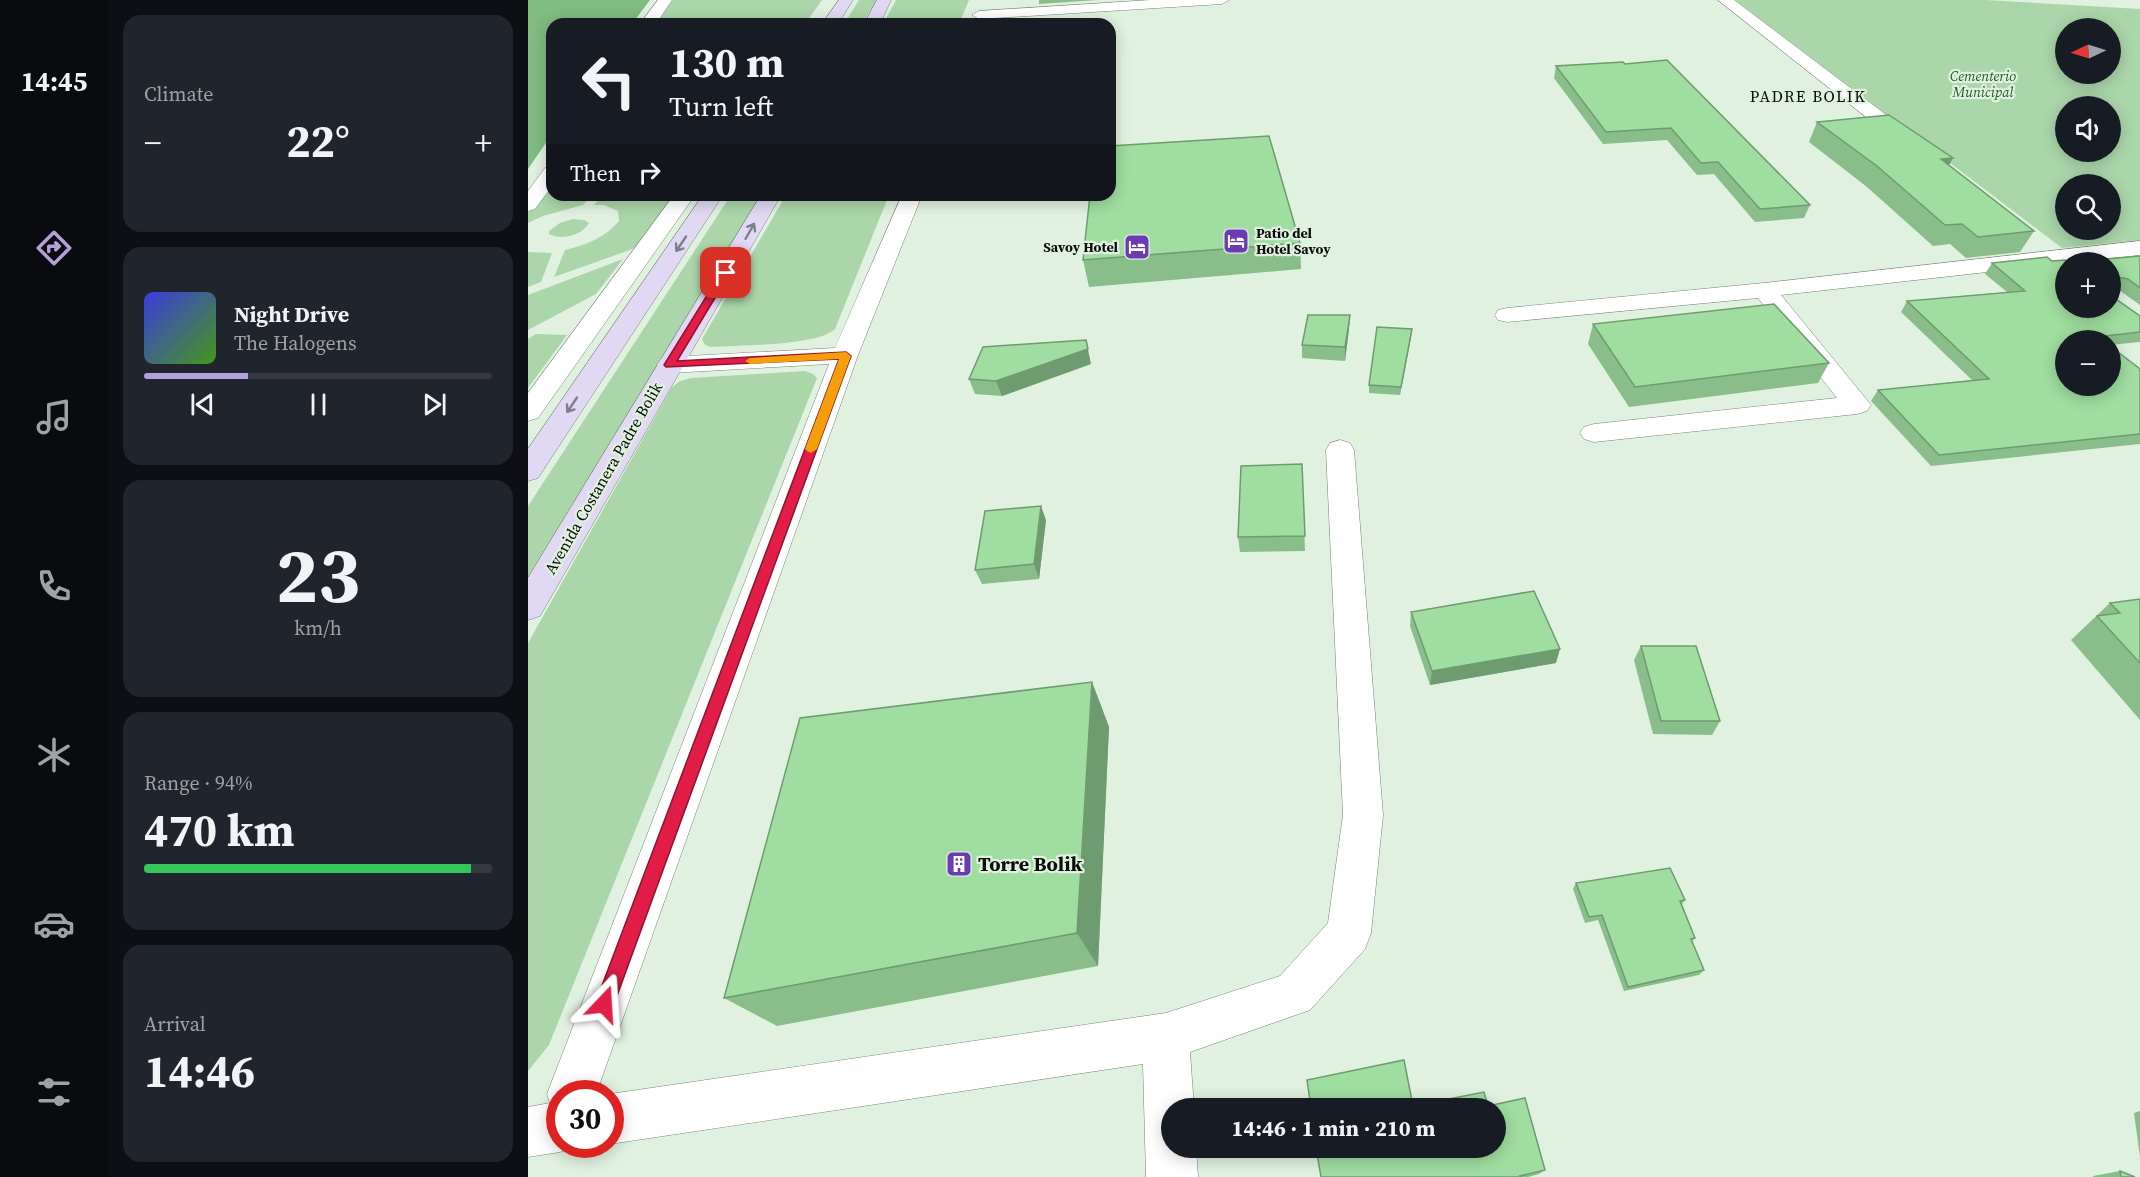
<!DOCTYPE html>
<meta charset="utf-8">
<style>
body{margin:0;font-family:"Source Serif 4",serif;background:#20242c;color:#f1f3f6;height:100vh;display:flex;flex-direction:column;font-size:22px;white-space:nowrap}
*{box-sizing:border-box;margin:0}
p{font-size:20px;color:#9ea1a6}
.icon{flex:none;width:33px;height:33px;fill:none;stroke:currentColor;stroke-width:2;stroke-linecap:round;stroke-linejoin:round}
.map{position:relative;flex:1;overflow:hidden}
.panel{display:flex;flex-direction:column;gap:15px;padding:15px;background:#0d0f14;width:420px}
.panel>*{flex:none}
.hud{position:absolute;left:18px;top:18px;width:570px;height:183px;border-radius:18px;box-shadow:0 3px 15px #0003;background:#171b24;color:#f1f3f6;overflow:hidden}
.needle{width:39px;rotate:266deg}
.buttons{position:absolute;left:1527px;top:18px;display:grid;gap:12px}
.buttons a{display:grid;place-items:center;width:66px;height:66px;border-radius:50%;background:#171b24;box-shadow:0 3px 15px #0003;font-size:30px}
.speed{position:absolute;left:18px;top:1080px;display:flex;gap:12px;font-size:30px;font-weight:700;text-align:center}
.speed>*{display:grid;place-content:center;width:78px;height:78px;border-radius:50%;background:#171b24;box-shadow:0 3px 15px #0003;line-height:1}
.speed .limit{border:9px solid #d22;background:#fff;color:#111}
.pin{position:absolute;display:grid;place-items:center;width:51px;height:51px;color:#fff;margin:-26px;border-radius:12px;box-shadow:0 3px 9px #0006}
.me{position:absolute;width:66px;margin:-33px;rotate:20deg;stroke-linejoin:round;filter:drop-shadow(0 0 4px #0008)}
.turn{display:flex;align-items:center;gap:21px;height:126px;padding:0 24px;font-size:27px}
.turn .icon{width:78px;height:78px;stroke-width:2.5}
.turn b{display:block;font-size:42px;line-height:51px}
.then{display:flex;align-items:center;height:57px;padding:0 24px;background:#0003;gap:12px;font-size:22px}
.big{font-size:45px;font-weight:700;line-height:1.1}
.panel .tile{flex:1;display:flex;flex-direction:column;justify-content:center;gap:9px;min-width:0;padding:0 21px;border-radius:18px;background:#20242c}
.panel .dial{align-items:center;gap:0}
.dial b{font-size:78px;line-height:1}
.song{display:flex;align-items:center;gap:18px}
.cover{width:72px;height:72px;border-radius:9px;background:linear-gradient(135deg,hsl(240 70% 55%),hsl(100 70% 35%))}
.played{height:6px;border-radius:3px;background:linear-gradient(90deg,#b4a0d8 30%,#363941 30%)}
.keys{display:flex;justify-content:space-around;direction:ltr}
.heat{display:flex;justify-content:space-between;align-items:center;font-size:33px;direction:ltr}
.charge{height:9px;border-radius:4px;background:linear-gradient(90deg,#34c759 94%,#363941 0)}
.trip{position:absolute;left:633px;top:1098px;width:345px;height:60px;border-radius:30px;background:#171b24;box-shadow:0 3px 15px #0003;font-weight:700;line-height:60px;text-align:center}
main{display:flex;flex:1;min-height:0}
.tabs{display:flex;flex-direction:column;width:108px;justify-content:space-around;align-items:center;background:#090b0e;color:#9ea1a6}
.tabs .icon{width:42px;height:42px}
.tabs .on{color:#b4a0d8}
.tabs b{font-size:27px;color:#f1f3f6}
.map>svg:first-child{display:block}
.green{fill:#aad6aa;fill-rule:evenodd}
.water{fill:#7fbc81}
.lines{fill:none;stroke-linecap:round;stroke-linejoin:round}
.street-casing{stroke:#758475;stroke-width:1}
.secondary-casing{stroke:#758475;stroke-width:1}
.street{fill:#fff;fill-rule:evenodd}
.secondary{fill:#e1d9f4;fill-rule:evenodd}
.wall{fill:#89be8a}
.shaded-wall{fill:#6f9b70}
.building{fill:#9fdda0;stroke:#6f9b70;stroke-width:1.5}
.oneway{stroke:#7f7e8a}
.route{fill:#e11d48;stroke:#92132f;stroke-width:1.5}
.slow{fill:#f59e0b}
.labels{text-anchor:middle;stroke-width:4.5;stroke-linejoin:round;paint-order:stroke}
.far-park-label{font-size:14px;font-style:italic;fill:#1d5c24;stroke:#e0f1e0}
.far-poi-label{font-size:14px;font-weight:bold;fill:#080e08;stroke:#e0f1e0;text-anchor:start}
.far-quarter-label{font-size:16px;letter-spacing:1.5px;fill:#080e08;stroke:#e0f1e0}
.street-label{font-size:16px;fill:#080e08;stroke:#e0f1e0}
.near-poi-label{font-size:20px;font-weight:bold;fill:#080e08;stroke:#e0f1e0;text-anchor:start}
</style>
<main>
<nav class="tabs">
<b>14:45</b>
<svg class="icon on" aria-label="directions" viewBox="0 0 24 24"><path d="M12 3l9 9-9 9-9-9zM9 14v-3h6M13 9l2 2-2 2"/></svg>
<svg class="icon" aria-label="music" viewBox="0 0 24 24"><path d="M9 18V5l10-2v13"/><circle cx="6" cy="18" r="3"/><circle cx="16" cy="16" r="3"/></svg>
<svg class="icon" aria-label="phone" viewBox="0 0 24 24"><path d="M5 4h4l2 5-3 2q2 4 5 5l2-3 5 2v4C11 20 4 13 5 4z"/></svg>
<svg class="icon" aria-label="climate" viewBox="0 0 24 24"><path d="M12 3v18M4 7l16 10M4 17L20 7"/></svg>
<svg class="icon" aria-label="car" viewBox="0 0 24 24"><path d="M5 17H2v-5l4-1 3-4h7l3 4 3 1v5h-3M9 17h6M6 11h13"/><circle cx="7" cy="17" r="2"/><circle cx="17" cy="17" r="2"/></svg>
<svg class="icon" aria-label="filters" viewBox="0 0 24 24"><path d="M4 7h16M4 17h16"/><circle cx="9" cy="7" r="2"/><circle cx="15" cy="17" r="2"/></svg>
</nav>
<section class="panel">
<div class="tile"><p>Climate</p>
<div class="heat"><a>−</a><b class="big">22°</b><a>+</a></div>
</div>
<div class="tile">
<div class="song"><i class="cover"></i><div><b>Night Drive</b><p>The Halogens</p></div></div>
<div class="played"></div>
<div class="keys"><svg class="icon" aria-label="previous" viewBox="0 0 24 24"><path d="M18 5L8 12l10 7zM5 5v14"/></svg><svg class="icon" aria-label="pause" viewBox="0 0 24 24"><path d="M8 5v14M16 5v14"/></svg><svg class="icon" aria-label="next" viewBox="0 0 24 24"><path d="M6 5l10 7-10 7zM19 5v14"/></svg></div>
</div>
<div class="tile dial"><b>23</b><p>km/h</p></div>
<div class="tile"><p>Range · 94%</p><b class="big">470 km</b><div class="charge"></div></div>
<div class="tile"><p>Arrival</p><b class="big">14:46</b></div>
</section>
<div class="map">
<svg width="1612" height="1177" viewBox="0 0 1612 1177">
<rect width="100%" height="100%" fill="#e0f1e0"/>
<g class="green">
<path d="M 144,0 L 294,0 L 277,24 L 128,24 Z"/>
<path d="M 331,0 L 348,0 L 334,24 L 316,24 Z"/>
<path d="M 368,0 L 441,0 L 431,24 L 355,24 Z"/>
<path d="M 1207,0 L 1457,0 L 1612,9 L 1612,240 L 1534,248 ZM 1538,28 L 1582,28 L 1582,74 L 1538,74 ZM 1538,106 L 1582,106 L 1582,152 L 1538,152 ZM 1538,184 L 1582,184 L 1582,230 L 1538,230 Z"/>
<path d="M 24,178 L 24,195 L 65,195 L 55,205 L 15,216 L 0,223 L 0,212 Z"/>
<path d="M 75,195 L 150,195 L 113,246 L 26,277 L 37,250 C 58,245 77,238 91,221 L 90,211 L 76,205 L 66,205 Z"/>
<path d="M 203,195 L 234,195 L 0,577 L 0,506 Z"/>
<path d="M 258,195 L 361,195 L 307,329 C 290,346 211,345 183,347 L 177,345 L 174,339 Z"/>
<path d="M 45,219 L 56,220 L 61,223 C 54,235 34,241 21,234 L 21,231 L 32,223 Z"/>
<path d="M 0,252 L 24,253 L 13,282 L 0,287 Z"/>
<path d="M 95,259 L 68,294 L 0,330 L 0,295 Z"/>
<path d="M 8,334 L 39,335 L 0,388 L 0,339 Z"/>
<path d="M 277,371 L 285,374 L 289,378 L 21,1045 L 0,1071 L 0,643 L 144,387 L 152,381 L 163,378 Z"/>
</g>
<path class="water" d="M 0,0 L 122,0 L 104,24 L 24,24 L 24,134 L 0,169 Z"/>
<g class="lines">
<g class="street-casing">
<g id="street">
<path d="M 130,0 L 144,0 L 128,24 L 112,24 Z"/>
<path d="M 623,0 L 701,0 L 694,4 L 451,19 L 444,15 L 451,11 Z"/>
<path d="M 1190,0 L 1206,0 L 1390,139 L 1392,143 L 1390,147 L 1376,147 Z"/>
<path d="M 24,166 L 24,186 L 7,209 L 0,211 L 0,191 L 17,168 Z"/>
<path d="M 146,195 L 167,195 L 10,418 L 0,421 L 0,393 Z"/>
<path d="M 374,195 L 394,195 L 330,355 L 68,1094 L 32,1094 L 32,1144 L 50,1144 L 32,1152 L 0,1157 L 0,1107 L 22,1103 L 19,1094 L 301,364 L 142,373 L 133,371 L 129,365 L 133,359 L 142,357 L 307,348 Z"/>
<path d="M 1612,241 L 1612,255 L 1253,295 L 1343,405 L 1339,411 L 1329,414 L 1066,442 L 1056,439 L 1052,433 L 1056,427 L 1066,424 L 1309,398 L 1230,298 L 979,322 L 970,320 L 967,315 L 970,310 L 979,308 L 1236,283 Z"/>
<path d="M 812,440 L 822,443 L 826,450 L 855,815 L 843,933 L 837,949 L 782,1010 L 662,1052 L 666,1108 L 644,1108 L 644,1148 L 668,1148 L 670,1177 L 618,1177 L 615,1064 L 82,1144 L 82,1094 L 638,1013 L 752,976 L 800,923 L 815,815 L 798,450 L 802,443 Z"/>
</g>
</g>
<g class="secondary-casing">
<g id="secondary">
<path d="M 311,0 L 325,0 L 310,24 L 294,24 Z"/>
<path d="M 349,0 L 363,0 L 352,24 L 336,24 Z"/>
<path d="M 175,195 L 195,195 L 10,478 L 0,481 L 0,449 Z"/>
<path d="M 233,195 L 253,195 L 12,616 L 0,620 L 0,578 Z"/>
</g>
</g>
<use href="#street" class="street"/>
<use href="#secondary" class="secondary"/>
</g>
<g class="wall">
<path d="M 511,0 L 570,0 L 511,4 Z"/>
<path d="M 1095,62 L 1282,205 L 1276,218 L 1227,222 L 1186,174 L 1169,175 L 1139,140 L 1075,144 L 1026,78 L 1028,66 Z"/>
<path d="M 1289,122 L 1421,165 L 1506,231 L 1492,252 L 1438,258 L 1422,244 L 1405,246 L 1339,187 L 1281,142 Z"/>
<path d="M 772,243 L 773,269 L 561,287 L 555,260 Z"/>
<path d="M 1612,256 L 1612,305 L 1591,290 L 1588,290 L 1588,299 L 1612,316 L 1612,342 L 1582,345 L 1582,340 L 1538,340 L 1612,369 L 1612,444 L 1403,466 L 1343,401 L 1350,390 L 1444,380 L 1373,312 L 1379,301 L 1479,292 L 1457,274 L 1464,263 L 1524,261 L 1541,262 L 1582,262 Z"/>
<path d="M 822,315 L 821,329 L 817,361 L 774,358 L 774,345 Z"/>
<path d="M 1065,324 L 1301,363 L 1290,383 L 1101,407 L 1060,344 Z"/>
<path d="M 883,337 L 872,395 L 841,393 L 841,385 Z"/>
<path d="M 563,364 L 474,396 L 447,394 L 441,379 Z"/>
<path d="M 774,464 L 777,551 L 712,552 L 710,537 Z"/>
<path d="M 518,520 L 511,579 L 454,584 L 447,570 Z"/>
<path d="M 1612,599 L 1612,720 L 1543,640 L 1582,603 Z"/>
<path d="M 883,612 L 1028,663 L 902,685 L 882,626 Z"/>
<path d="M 1113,646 L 1192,721 L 1184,735 L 1125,734 L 1106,660 Z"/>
<path d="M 564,682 L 581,727 L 570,966 L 249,1026 L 196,998 Z"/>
<path d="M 1048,883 L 1157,900 L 1154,904 L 1167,938 L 1164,941 L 1176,970 L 1171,975 L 1096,991 L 1070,920 L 1057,923 L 1045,889 Z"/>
<path d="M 885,1106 L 960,1106 L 1017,1170 L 1011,1174 L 1000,1177 L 792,1177 Z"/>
<path d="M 1612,1111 L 1612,1157 L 1606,1113 Z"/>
<path d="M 1592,1171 L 1607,1177 L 1565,1177 L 1565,1176 Z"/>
</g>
<g class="shaded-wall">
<path d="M 1425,158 L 1414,178 L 1413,159 Z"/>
<path d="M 822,315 L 821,329 L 817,361 L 817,347 Z"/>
<path d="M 884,329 L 883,337 L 872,395 L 873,387 Z"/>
<path d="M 558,340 L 563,364 L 474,396 L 468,381 Z"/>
<path d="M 513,506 L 518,520 L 511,579 L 506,564 Z"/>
<path d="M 1032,649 L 1028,663 L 902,685 L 904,671 Z"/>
<path d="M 564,682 L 581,727 L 570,966 L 549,933 Z"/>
</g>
<g class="building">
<path d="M 1139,60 L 1282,205 L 1232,209 L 1190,162 L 1173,163 L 1143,128 L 1078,132 L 1028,66 L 1095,62 L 1097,64 Z"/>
<path d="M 1361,115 L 1425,158 L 1413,159 L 1506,231 L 1450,237 L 1434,224 L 1417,225 L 1349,166 L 1289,122 Z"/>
<path d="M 741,136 L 772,243 L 555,260 L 562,195 L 582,195 L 582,146 Z"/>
<path d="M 1612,256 L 1612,288 L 1600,279 L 1589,277 L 1588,299 L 1612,316 L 1612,332 L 1569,337 L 1575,340 L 1538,340 L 1538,386 L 1582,386 L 1582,346 L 1612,369 L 1612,434 L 1411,455 L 1350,390 L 1461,379 L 1379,301 L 1497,291 L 1464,263 L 1519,257 L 1524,261 L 1538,260 L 1541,262 L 1538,262 L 1538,308 L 1582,308 L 1582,262 L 1543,262 Z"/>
<path d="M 1246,304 L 1301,363 L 1107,387 L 1065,324 Z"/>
<path d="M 780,315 L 822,315 L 817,347 L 774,345 Z"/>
<path d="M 849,327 L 884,329 L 873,387 L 841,385 Z"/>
<path d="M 558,340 L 560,349 L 468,381 L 441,379 L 455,347 Z"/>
<path d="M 774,464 L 777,536 L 710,537 L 713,466 Z"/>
<path d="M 513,506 L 506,564 L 447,570 L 457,511 Z"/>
<path d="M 1006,591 L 1032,649 L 904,671 L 883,612 Z"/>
<path d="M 1612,599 L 1612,663 L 1569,616 L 1592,613 L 1582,603 Z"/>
<path d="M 1113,646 L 1168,646 L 1192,721 L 1133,721 Z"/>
<path d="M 564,682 L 549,933 L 196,998 L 272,718 Z"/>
<path d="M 1142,868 L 1157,900 L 1152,901 L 1167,938 L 1163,939 L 1176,970 L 1100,987 L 1074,915 L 1061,917 L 1048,883 Z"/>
<path d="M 876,1060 L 885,1106 L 956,1092 L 960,1106 L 997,1098 L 1017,1170 L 992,1176 L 993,1177 L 793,1177 L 788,1148 L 968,1148 L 968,1108 L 783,1108 L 779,1080 Z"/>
<path d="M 1592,1171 L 1607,1177 L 1593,1177 Z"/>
</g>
<defs><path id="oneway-shaft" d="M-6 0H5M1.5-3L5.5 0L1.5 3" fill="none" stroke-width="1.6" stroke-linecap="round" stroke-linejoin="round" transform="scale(1.5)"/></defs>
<g class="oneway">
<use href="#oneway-shaft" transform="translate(222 231) rotate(-60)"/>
<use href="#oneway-shaft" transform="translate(153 244) rotate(124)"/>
<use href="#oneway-shaft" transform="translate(44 405) rotate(124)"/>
</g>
<path class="route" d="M 194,271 L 202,273 L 149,361 L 318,352 L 323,356 L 86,1004 L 83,1011 L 76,1014 L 69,1011 L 67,1004 L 311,359 L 138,367 L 136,365 Z"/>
<path class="slow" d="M 318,352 L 323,356 L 289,449 L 283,453 L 279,451 L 277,449 L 311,359 L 222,364 L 217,361 L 222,358 Z"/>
<defs>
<g id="hotel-square" transform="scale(1.35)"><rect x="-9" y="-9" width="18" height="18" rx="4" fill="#6a3bb3" stroke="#e0f1e0"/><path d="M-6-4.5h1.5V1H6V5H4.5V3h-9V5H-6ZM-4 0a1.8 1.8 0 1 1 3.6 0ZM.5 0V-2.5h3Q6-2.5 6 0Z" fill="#fff"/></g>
<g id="building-square" transform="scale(1.35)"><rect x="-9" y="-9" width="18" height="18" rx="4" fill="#6a3bb3" stroke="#e0f1e0"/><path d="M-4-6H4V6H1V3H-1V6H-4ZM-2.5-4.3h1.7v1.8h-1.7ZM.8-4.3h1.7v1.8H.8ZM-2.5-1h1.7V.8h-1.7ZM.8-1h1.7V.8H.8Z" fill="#fff"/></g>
</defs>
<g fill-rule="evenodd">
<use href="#hotel-square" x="708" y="241"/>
<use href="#hotel-square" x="609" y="247"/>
<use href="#building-square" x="431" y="864"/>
</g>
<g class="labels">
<g class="far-park-label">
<text x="1455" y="81">Cementerio<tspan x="1455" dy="16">Municipal</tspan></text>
</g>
<g class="far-poi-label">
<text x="728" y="238">Patio del<tspan x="728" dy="16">Hotel Savoy</tspan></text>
<text x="590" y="252" text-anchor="end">Savoy Hotel</text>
</g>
<g class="far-quarter-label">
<text x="1280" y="102">PADRE BOLIK</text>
</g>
<g class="street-label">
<text transform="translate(75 478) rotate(-60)" y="6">Avenida Costanera Padre Bolik</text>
</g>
<g class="near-poi-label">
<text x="450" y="871">Torre Bolik</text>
</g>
</g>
</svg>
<div class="buttons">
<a><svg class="needle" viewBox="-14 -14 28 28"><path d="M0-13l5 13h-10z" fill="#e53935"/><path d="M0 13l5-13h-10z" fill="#9ea1a6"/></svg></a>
<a><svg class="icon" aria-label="sound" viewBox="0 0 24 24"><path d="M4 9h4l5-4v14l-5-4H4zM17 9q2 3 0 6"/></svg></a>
<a><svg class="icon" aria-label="search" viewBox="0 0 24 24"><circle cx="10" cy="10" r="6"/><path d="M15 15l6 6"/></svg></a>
<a>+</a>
<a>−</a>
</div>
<div class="speed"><div class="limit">30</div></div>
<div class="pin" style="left:198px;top:273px;background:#d93025"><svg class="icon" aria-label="arrive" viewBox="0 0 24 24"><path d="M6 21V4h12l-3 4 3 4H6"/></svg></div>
<svg class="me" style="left:76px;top:1004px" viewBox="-20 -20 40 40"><path d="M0-17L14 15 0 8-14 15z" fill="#e11d48" stroke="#fff" stroke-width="4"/></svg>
<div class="trip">14:46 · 1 min · 210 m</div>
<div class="hud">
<div class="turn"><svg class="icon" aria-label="left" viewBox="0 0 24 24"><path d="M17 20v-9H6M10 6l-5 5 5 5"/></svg><div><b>130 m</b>Turn left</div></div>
<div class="then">Then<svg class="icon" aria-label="right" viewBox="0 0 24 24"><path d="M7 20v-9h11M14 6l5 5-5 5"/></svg></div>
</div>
</div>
</main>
